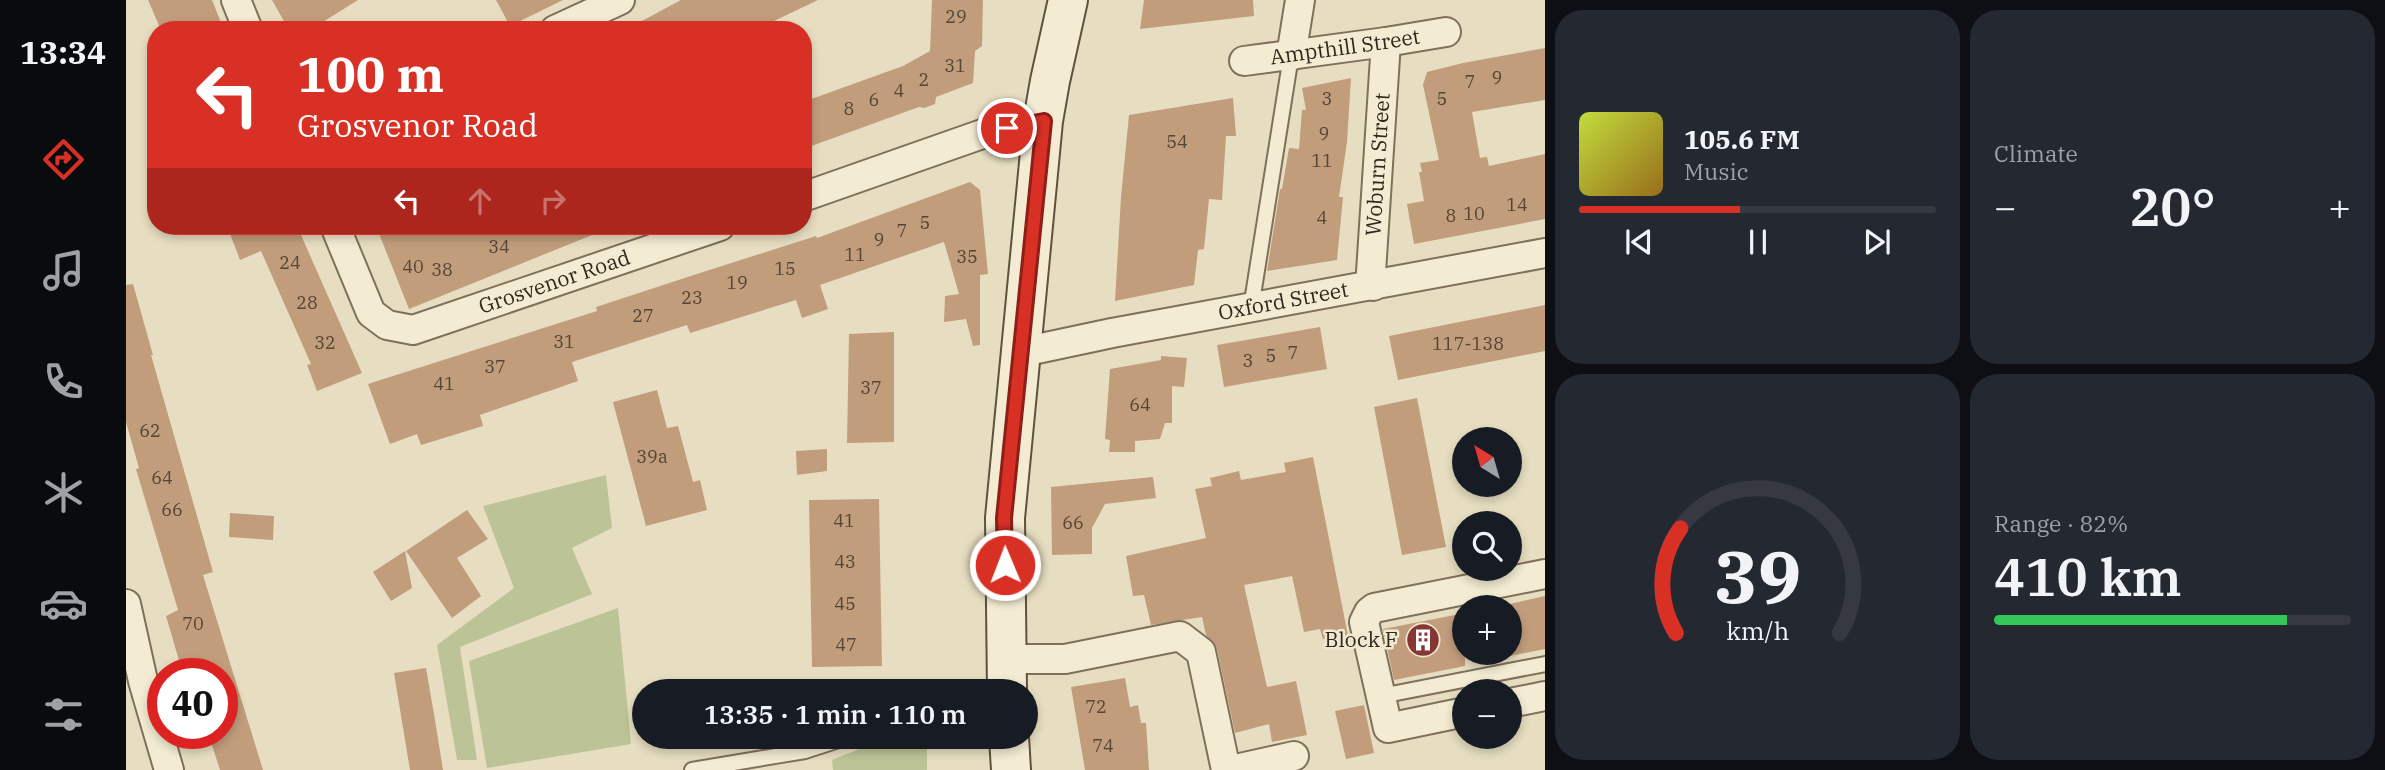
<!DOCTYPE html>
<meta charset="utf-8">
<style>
body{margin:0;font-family:"IBM Plex Serif",serif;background:#242831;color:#f1f3f6;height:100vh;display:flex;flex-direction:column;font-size:26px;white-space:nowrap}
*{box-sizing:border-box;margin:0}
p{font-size:23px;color:#9ea1a6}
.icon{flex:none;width:38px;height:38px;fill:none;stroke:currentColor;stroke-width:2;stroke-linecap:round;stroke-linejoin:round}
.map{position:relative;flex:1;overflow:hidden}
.drawer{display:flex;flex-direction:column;gap:10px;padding:10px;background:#0d0f14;width:840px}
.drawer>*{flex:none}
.guide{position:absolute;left:21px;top:21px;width:665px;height:214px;border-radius:28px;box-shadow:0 4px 10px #0003;background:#d93025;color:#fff;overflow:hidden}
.needle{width:46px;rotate:323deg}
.buttons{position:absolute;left:1326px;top:427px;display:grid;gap:14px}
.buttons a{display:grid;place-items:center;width:70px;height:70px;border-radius:50%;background:#171b24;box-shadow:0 4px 10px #0003;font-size:35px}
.speed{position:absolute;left:21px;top:658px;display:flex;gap:14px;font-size:35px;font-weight:700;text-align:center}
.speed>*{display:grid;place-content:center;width:91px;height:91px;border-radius:50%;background:#171b24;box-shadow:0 4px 10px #0003;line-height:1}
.speed .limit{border:10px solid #d22;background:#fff;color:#111}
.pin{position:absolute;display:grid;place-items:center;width:60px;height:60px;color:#fff;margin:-30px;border:4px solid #fff;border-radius:50%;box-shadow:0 2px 7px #0007}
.me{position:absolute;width:77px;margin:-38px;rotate:359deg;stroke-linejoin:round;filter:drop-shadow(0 0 5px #0008)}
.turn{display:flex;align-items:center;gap:24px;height:147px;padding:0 35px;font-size:32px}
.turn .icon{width:91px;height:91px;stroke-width:2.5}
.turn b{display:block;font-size:49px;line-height:60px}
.lanes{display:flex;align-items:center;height:66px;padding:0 35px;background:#0003;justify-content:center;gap:35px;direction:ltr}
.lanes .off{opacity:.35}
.big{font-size:52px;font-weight:600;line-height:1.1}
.drawer .widget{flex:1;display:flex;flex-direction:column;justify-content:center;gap:10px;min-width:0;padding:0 24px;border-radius:28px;background:#242831}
.drawer .dial{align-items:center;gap:0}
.dial svg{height:182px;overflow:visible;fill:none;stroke:#363941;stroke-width:7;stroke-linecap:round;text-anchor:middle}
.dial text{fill:#f1f3f6;stroke:none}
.song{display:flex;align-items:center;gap:21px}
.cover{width:84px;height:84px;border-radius:10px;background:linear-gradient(135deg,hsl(70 70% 55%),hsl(40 70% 35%))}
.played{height:7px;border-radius:4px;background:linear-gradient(90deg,#d93025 45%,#363941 45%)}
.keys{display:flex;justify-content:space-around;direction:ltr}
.heat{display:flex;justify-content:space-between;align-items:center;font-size:38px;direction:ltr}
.charge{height:10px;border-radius:5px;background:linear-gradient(90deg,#34c759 82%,#363941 0)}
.drawer .tiles{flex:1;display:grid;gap:10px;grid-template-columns:repeat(2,1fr)}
.trip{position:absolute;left:506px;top:679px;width:406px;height:70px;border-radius:35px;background:#171b24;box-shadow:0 4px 10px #0003;font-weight:600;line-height:70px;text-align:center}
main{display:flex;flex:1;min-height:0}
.tab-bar{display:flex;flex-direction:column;width:126px;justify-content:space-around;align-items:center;background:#090b0e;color:#9ea1a6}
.tab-bar .icon{width:49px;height:49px}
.tab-bar .active{color:#d93025}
.tab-bar b{font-size:32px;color:#f1f3f6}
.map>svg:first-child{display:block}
.green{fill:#bcc497}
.building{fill:#c19d7c}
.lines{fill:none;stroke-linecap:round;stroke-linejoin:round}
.lane-casing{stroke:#7f705b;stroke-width:18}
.street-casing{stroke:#7f705b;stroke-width:32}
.secondary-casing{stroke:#60513e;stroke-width:42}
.lane{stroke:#f3ecd3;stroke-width:14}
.street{stroke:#f3ecd3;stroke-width:28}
.secondary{stroke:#f3ecd3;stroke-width:38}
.route-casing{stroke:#8d1f18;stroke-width:18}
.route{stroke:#d93025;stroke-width:12}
.labels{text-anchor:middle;stroke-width:5;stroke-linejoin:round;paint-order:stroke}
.number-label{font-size:18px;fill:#544535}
.street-label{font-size:21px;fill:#30281d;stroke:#f0e8d0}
.poi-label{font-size:21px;fill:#30281d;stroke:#f0e8d0;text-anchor:end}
</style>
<main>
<nav class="tab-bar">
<b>13:34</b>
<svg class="icon active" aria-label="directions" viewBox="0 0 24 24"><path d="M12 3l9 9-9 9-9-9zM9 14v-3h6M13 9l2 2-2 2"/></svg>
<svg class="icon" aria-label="music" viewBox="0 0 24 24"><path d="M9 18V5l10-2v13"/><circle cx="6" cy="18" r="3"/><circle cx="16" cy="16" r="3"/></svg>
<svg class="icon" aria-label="phone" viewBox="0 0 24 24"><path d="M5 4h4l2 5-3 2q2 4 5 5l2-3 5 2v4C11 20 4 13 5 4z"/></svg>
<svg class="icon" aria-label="climate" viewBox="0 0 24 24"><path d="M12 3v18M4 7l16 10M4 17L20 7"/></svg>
<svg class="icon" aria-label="car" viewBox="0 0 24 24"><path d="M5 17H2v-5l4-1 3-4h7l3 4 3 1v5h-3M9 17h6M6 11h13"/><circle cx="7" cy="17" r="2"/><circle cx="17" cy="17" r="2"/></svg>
<svg class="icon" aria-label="filters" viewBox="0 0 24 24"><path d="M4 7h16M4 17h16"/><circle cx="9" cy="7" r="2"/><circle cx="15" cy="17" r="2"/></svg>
</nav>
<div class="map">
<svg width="1419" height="770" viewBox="0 0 1419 770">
<rect width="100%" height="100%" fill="#e7dec1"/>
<g class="green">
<path d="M 480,475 L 486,528 L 446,548 L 466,594 L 334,647 L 351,760 L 331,760 L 311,645 L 388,588 L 357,506 Z"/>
<path d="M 492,608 L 505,744 L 361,768 L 343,661 Z"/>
<path d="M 764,737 L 801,737 L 801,770 L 707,770 L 706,760 Z"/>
</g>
<g class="building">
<path d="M 22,0 L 86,0 L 98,30 L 35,30 Z"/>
<path d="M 146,0 L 232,0 L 184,30 L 163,30 Z"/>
<path d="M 370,0 L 437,0 L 384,26 Z"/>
<path d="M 555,0 L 692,0 L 629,30 L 499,30 Z"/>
<path d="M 806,0 L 857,0 L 856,46 L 849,51 L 847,83 L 810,97 L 809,104 L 798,108 L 793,107 L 677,149 L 677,102 L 777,66 L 804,51 Z"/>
<path d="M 1018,0 L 1127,0 L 1128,16 L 1014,29 Z"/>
<path d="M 1419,48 L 1419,100 L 1346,112 L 1354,158 L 1361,157 L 1363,166 L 1419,154 L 1419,219 L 1288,244 L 1281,204 L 1298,201 L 1293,172 L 1296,172 L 1294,163 L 1313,160 L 1297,85 L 1301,72 L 1337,63 Z"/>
<path d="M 1225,78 L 1221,142 L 1213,197 L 1217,197 L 1211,260 L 1141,271 L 1154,189 L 1156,189 L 1163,148 L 1173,149 L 1176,110 L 1180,110 L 1176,88 Z"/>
<path d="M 1107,98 L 1110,136 L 1100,136 L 1096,200 L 1083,199 L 1078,249 L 1072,250 L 1068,285 L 989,301 L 995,197 L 1003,115 Z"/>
<path d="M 844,182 L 854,190 L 862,274 L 854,275 L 854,345 L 847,346 L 840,319 L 818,322 L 819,296 L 833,294 L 818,242 L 694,285 L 702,309 L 676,318 L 670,300 L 564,333 L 561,325 L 446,362 L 452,381 L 354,415 L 357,426 L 295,445 L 291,434 L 264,444 L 242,384 L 471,311 L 470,307 L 577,272 L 690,236 L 691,238 Z"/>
<path d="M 101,226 L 171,226 L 236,373 L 191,391 L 181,365 L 185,364 L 135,251 L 114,260 Z"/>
<path d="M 250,226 L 486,226 L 486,227 L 283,309 Z"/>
<path d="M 7,284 L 27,355 L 25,355 L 87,572 L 77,575 L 137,770 L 94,770 L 82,733 L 96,733 L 96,674 L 57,674 L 40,616 L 52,610 L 10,469 L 13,468 L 0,422 L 0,285 Z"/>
<path d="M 1419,305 L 1419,351 L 1272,380 L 1263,336 Z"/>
<path d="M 1194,327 L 1201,369 L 1098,387 L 1091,345 Z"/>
<path d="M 768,332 L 768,442 L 721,443 L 723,334 Z"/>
<path d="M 1035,356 L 1061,358 L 1058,387 L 1046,386 L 1046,423 L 1039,423 L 1034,439 L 1009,441 L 1009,452 L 983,452 L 984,440 L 979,439 L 984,369 L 1035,360 Z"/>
<path d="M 531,390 L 541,428 L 552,426 L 567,482 L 574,480 L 581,510 L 520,526 L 487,402 Z"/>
<path d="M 1291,398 L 1320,547 L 1276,555 L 1248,407 Z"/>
<path d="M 701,449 L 701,471 L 671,475 L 670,451 Z"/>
<path d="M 1187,457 L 1222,636 L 1197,639 L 1194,629 L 1178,632 L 1166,576 L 1118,585 L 1141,687 L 1170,681 L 1181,735 L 1146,742 L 1143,724 L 1109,733 L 1091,649 L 1080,635 L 1076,617 L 1025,625 L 1018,595 L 1007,596 L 1000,556 L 1080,538 L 1069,489 L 1086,486 L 1084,478 L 1113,471 L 1115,480 L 1160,472 L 1158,463 Z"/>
<path d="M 1027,477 L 1030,498 L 979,504 L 966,528 L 966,554 L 926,555 L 925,487 Z"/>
<path d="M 753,499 L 756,666 L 686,667 L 683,500 Z"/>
<path d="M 341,510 L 362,539 L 331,558 L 355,596 L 326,618 L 280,551 Z"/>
<path d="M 104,513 L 148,516 L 147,540 L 103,537 Z"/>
<path d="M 279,551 L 286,588 L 265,601 L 247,572 Z"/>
<path d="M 1419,596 L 1419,649 L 1384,656 L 1384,604 Z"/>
<path d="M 1339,613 L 1339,666 L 1268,680 L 1257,629 Z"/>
<path d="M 300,668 L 309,720 L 317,770 L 284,770 L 268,673 Z"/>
<path d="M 999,678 L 1004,707 L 1012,705 L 1015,723 L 1020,723 L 1023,770 L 959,770 L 945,687 Z"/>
<path d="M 1238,705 L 1248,753 L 1220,759 L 1209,711 Z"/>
</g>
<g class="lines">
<g class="lane-casing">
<g id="lane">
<path d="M 1125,308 L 1165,56"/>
<path d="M 1255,696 L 1419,664"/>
<path d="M 566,770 L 679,751 L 722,737"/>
</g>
</g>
<g class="street-casing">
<g id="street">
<path d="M 110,0 L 122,30"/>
<path d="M 429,30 L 494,0"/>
<path d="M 1165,56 L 1174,0"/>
<path id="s1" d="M 1118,61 L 1260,42 L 1320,32"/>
<path d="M 677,197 L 862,132 L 917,121"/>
<path id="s2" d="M 209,226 L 245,313 L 261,325 L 287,330 L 594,226"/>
<path id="s3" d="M 1247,286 L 1245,272 L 1260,42"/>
<path id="s4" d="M 894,350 L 906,350 L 986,333 L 1419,253"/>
<path d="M 0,604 L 17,681 L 43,770"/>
<path d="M 880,659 L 939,659 L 1054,636 L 1075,652 L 1100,770"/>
<path d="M 1384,703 L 1419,696"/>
<path d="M 1339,712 L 1262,728 L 1238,622 L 1243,612 L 1248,608 L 1419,574"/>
<path d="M 1105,770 L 1168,756"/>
</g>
</g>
<g class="secondary-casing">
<g id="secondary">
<path d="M 881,691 L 879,518 L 917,121 L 924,81 L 942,0"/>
<path d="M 883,737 L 885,770"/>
</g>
</g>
<use href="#lane" class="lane"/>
<use href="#street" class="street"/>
<use href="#secondary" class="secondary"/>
</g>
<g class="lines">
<g class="route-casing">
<path id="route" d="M 879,565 L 878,518 L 918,121 L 881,128"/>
</g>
<use href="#route" class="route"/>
</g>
<defs>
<g id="building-disc" transform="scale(1.75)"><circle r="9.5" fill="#863733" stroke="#f0e8d0"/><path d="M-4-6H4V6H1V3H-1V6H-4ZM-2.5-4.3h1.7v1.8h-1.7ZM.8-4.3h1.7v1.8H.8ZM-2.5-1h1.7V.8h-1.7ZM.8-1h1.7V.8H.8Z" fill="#fff"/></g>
</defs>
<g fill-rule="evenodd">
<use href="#building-disc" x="1297" y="640"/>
</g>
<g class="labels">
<g class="number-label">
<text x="830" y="23">29</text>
<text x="829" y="72">31</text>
<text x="1371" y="84">9</text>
<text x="798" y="86">2</text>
<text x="1344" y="88">7</text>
<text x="773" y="97">4</text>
<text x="1201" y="105">3</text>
<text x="1316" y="105">5</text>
<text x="748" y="106">6</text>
<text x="723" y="115">8</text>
<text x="1198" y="140">9</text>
<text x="1051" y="148">54</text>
<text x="1196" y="167">11</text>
<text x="1391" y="211">14</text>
<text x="1348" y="220">10</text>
<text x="1325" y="222">8</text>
<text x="1196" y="224">4</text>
<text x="799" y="229">5</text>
<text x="776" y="237">7</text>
<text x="753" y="246">9</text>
<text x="373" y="253">34</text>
<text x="729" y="261">11</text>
<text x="841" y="263">35</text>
<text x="164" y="269">24</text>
<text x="287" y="273">40</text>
<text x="659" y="275">15</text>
<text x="316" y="276">38</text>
<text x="611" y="289">19</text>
<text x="566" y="304">23</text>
<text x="181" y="309">28</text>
<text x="517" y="322">27</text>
<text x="438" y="348">31</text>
<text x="199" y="349">32</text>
<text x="1342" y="350">117-138</text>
<text x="1167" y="359">7</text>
<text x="1145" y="362">5</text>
<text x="1122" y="367">3</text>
<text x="369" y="373">37</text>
<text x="318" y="390">41</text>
<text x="745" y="394">37</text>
<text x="1014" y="411">64</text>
<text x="24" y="437">62</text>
<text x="526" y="463">39a</text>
<text x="36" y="484">64</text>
<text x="46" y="516">66</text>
<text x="718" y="527">41</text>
<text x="947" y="529">66</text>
<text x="719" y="568">43</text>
<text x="719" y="610">45</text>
<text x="67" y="630">70</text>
<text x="720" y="651">47</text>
<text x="970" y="713">72</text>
<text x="977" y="752">74</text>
</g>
<g class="street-label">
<text dy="7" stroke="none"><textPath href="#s1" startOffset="102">Ampthill Street</textPath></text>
<text dy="7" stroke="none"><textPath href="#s3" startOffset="122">Woburn Street</textPath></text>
<text dy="7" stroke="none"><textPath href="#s2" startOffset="290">Grosvenor Road</textPath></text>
<text dy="7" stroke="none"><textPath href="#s4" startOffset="268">Oxford Street</textPath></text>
</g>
<g class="poi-label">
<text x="1272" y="647">Block F</text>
</g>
</g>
</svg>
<div class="buttons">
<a><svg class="needle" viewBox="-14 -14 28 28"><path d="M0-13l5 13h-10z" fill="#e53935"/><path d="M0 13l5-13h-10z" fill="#9ea1a6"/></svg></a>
<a><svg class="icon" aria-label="search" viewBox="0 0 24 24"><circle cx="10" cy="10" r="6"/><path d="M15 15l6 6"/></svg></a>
<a>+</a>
<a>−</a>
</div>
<div class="speed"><div class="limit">40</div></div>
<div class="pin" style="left:881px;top:128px;background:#d93025"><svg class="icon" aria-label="arrive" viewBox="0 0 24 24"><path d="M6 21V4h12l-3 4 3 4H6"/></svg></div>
<svg class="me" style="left:879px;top:565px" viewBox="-20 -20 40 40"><circle r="17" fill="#d93025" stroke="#fff" stroke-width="3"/><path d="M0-11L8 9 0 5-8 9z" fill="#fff"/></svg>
<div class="trip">13:35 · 1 min · 110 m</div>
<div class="guide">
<div class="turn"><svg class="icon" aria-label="left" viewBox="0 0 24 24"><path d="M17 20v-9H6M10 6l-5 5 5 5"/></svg><div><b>100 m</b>Grosvenor Road</div></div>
<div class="lanes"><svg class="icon" aria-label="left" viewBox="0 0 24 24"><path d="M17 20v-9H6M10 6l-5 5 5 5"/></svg><svg class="icon off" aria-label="ahead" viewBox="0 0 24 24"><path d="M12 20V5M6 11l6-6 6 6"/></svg><svg class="icon off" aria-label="right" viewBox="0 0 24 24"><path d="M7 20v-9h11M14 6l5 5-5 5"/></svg></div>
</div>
</div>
<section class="drawer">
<div class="tiles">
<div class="widget">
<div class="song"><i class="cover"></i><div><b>105.6 FM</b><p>Music</p></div></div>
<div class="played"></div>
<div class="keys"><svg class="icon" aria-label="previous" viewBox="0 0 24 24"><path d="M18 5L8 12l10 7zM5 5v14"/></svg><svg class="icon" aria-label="pause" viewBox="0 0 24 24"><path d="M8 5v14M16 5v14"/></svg><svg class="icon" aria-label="next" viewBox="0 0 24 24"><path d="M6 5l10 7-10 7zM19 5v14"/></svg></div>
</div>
<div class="widget"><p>Climate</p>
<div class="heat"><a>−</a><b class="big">20°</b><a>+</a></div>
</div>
<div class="widget dial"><svg viewBox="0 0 100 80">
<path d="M14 69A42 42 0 1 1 86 69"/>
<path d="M14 69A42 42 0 0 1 16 23" stroke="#d93025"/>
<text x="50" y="56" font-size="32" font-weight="700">39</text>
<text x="50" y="72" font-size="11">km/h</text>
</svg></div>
<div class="widget"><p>Range · 82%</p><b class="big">410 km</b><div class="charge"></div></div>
</div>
</section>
</main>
